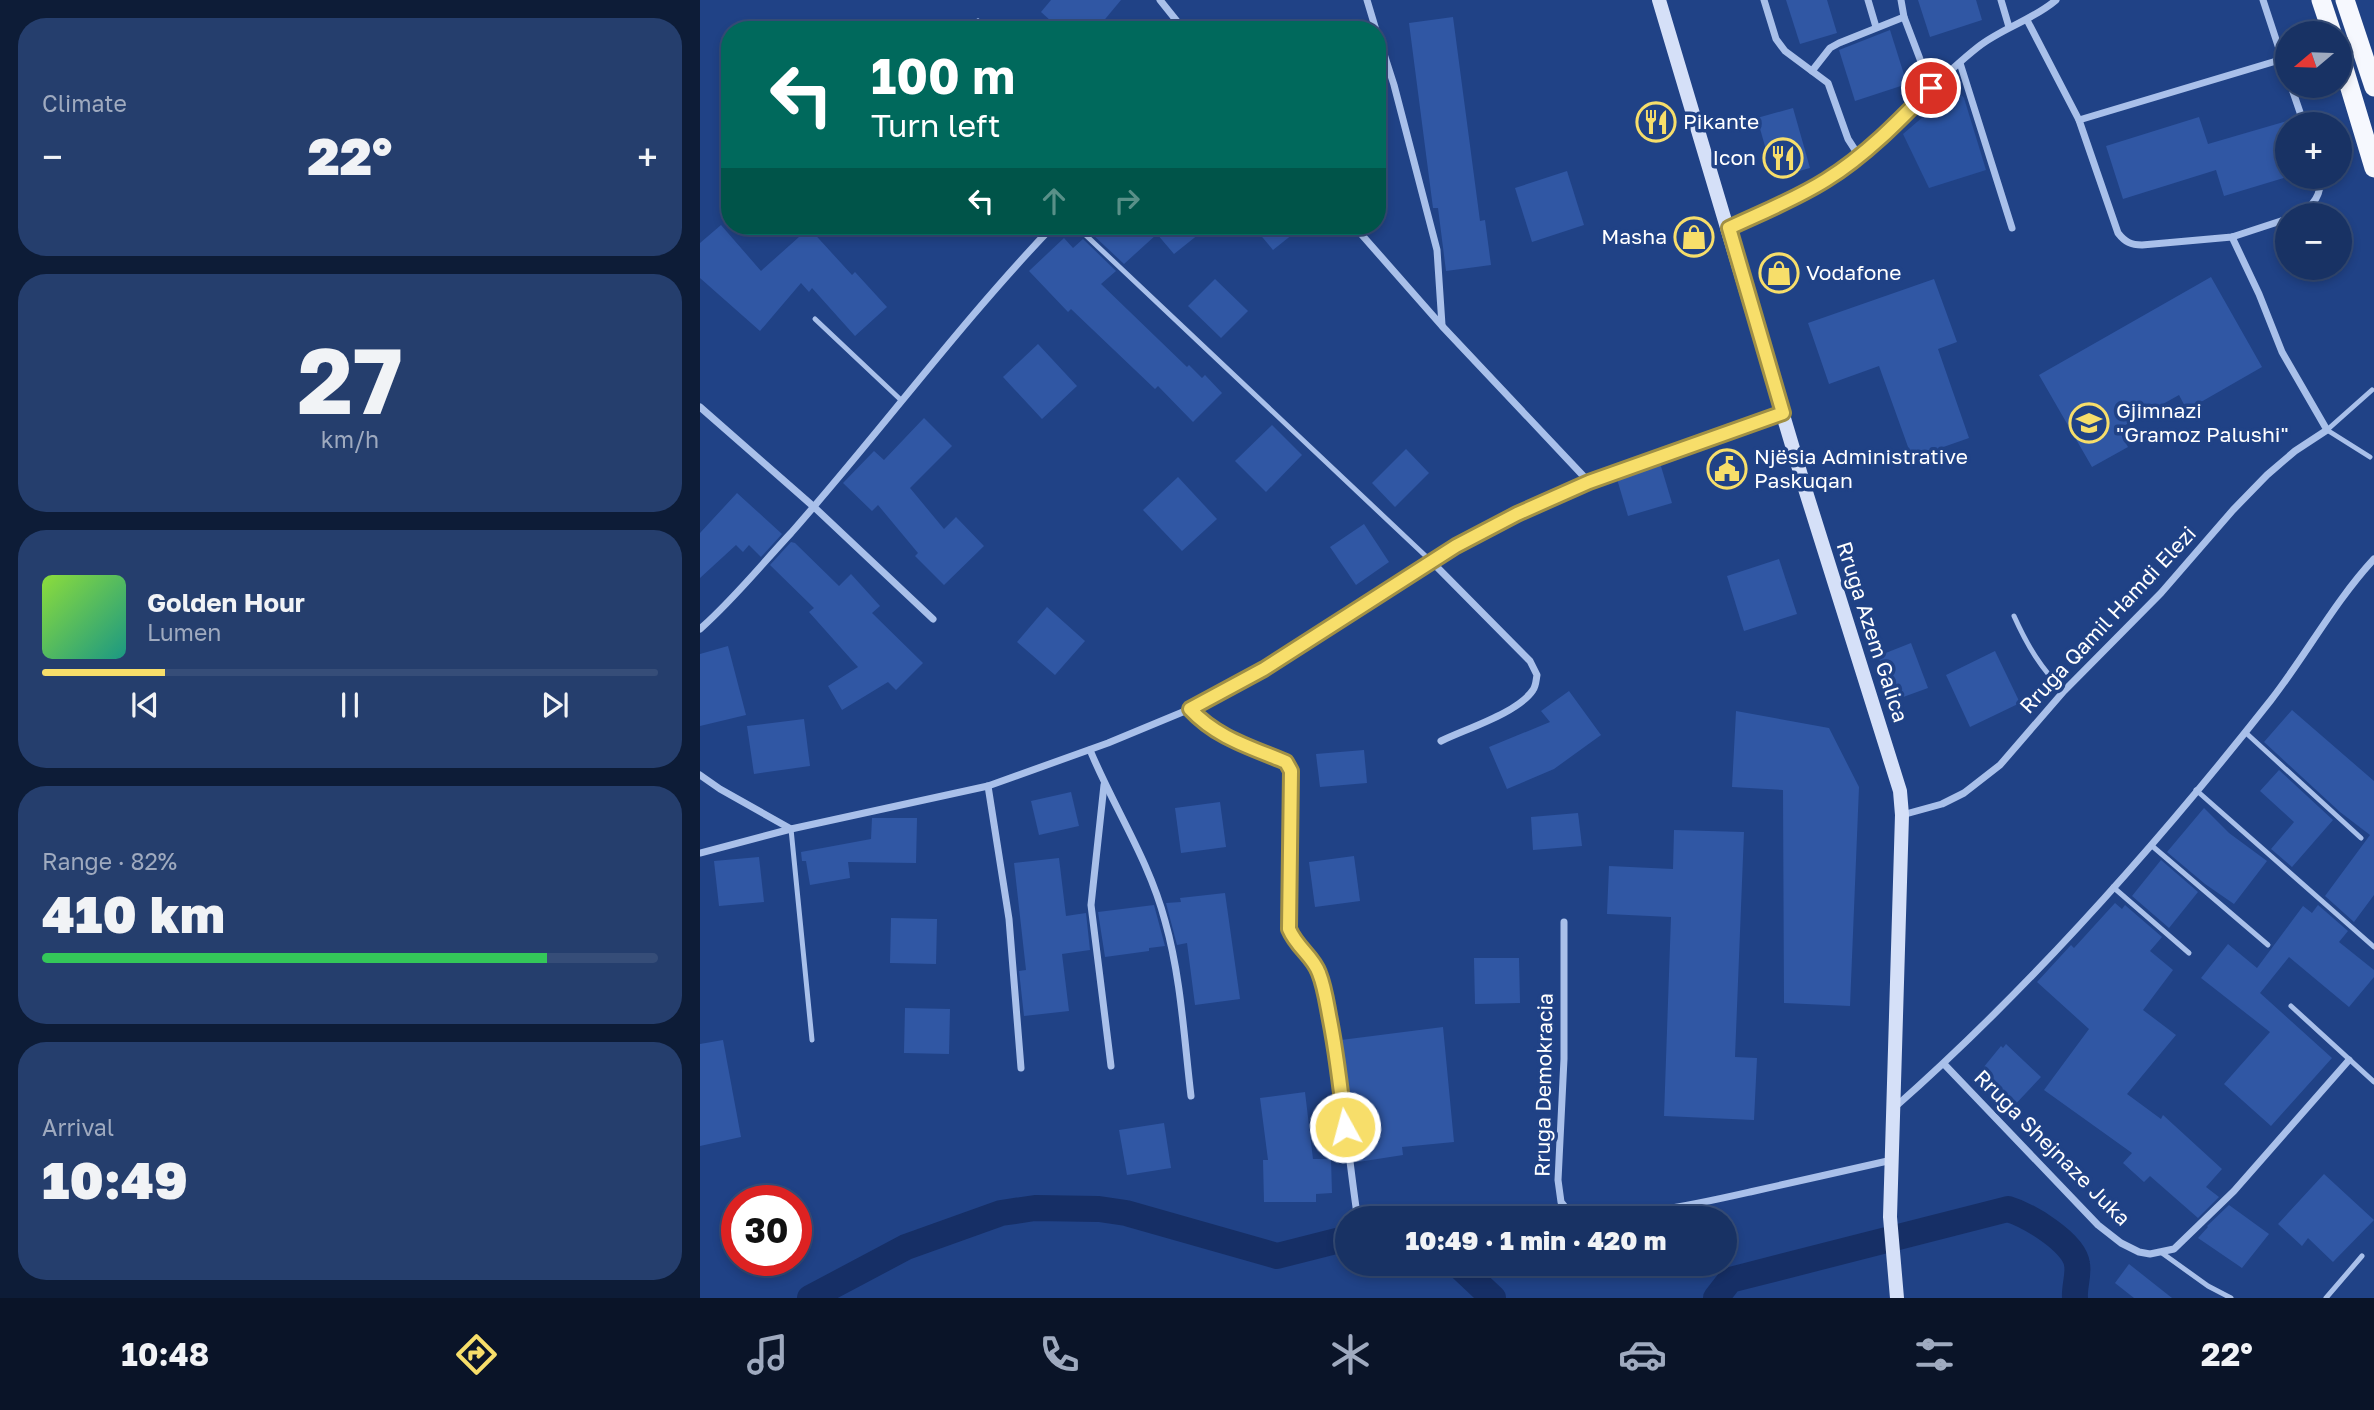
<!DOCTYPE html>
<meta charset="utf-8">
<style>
body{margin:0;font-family:"Golos Text",sans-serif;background:#253e6d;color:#f1f3f6;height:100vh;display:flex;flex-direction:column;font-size:26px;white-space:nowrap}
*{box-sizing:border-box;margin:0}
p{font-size:23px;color:#9faabf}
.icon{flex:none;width:38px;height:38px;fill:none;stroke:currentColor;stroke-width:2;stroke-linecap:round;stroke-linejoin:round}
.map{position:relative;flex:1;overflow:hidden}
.panel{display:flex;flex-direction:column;gap:18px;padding:18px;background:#0d1c37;width:700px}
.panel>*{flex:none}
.guide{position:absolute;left:21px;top:21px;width:665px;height:214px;border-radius:28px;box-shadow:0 4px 10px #0003,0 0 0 2px #364d78;background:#00695c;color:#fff;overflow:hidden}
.needle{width:46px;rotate:251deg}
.buttons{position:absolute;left:1575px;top:21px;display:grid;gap:14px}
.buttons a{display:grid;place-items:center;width:77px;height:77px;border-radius:50%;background:#183264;box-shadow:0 4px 10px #0003,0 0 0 2px #364d78;font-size:35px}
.speed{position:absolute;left:21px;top:1185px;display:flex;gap:14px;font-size:35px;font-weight:700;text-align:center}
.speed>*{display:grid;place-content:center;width:91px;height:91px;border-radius:50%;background:#183264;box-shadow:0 4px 10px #0003,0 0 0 2px #364d78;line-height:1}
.speed .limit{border:10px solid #d22;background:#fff;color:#111}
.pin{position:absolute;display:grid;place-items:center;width:60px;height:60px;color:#fff;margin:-30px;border:4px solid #fff;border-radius:50%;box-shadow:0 2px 7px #0007}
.me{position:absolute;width:77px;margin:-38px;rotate:353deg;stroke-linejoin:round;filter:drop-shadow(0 0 5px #0008)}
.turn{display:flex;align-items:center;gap:24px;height:147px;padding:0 35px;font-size:32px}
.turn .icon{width:91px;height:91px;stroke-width:2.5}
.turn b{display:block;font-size:49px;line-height:60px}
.lanes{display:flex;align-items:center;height:66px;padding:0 35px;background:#0003;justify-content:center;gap:35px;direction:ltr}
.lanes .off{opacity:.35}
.big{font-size:52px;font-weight:800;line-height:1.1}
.panel .tile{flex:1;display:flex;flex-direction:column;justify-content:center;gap:10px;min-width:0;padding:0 24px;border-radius:28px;background:#253e6d}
.panel .dial{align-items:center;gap:0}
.dial b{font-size:91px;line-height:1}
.song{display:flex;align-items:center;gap:21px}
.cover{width:84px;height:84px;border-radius:10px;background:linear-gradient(135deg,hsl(90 70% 55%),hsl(170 70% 35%))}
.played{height:7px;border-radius:4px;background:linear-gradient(90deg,#f7de6a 20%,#364d78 20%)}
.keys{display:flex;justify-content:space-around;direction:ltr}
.heat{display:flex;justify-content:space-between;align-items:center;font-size:38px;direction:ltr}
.charge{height:10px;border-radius:5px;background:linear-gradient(90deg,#34c759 82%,#364d78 0)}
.trip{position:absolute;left:635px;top:1206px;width:402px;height:70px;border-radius:35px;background:#183264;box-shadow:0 4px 10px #0003,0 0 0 2px #364d78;font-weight:800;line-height:70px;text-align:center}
.menu{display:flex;height:112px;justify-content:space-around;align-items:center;background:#0a1428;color:#9faabf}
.menu .icon{width:49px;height:49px}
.menu .active{color:#f7de6a}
.menu b{font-size:32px;color:#f1f3f6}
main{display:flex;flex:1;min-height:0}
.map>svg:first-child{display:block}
.green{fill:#2a529f}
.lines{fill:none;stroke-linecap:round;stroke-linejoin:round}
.canal{stroke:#162f66;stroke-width:26}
.building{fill:#3057a4}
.service{stroke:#a9c0ea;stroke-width:5}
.minor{stroke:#a9c0ea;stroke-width:7}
.secondary{stroke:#d5e0f8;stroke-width:14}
.trunk{stroke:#f6f8fe;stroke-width:19}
.route-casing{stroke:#a19045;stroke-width:18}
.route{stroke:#f7de6a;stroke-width:12}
.labels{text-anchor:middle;stroke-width:7;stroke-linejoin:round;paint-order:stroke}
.poi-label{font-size:21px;fill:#fff;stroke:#204286;text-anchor:start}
.street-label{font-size:21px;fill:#fff;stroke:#204286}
</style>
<main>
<section class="panel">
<div class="tile"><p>Climate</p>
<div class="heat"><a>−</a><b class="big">22°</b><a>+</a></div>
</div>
<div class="tile dial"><b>27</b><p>km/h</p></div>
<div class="tile">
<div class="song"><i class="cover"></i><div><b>Golden Hour</b><p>Lumen</p></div></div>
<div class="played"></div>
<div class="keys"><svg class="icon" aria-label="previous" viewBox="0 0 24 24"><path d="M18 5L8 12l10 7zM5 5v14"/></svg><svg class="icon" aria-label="pause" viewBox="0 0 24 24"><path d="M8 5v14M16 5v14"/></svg><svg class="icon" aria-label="next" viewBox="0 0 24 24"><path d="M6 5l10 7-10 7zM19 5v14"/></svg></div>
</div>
<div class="tile"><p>Range · 82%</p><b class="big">410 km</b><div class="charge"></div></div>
<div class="tile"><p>Arrival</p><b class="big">10:49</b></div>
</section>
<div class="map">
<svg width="1674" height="1298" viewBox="0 0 1674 1298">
<rect width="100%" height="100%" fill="#204286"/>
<path class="green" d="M 1252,92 L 1259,92 L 1264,98 L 1286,170 L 1229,188 L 1203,134 Z"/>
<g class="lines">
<g class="canal">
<path d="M 757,1264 L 793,1298"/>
<path d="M 110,1298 L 206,1247 L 301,1213 L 335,1208 L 399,1209 L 426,1213 L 577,1256 L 648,1238"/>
<path d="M 1016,1298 L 1030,1280 L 1308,1209 C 1328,1215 1374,1242 1377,1264 C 1379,1275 1374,1287 1375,1298"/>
</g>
</g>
<g class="building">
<path d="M 351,0 L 421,0 L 396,30 L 361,30 L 341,12 Z"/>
<path d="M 1086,0 L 1127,0 L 1137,33 L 1100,44 Z"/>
<path d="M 1218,0 L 1276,0 L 1282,20 L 1230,37 Z"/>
<path d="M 753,17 L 780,221 L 785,220 L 791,265 L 746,271 L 738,208 L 733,208 L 709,23 Z"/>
<path d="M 1190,30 L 1207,84 L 1155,101 L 1139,50 Z"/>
<path d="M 1093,108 L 1110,168 L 1074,178 L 1057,118 Z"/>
<path d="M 1499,117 L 1508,144 L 1587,121 L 1587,177 L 1524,196 L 1516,170 L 1423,199 L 1406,146 Z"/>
<path d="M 867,171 L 884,225 L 832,242 L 815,188 Z"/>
<path d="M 21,225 L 61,271 L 109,228 L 152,275 L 155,272 L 187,307 L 155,336 L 112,288 L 109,292 L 101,283 L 60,331 L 0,278 L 0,243 Z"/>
<path d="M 398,226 L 509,226 L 474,254 L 457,234 L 424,264 L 390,232 Z"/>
<path d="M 553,226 L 603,226 L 573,250 Z"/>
<path d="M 364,238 L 373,248 L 383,239 L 416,271 L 401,284 L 487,367 L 489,365 L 502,378 L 505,375 L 522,393 L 493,422 L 458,386 L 455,389 L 371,309 L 368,312 L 329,271 Z"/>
<path d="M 1511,277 L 1562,367 L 1487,410 L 1479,395 L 1418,429 L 1428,447 L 1392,467 L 1339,375 Z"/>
<path d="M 515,279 L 548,311 L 521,338 L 488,306 Z"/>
<path d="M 1234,279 L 1257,342 L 1238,349 L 1269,438 L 1212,458 L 1179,366 L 1129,384 L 1108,323 Z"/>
<path d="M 338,344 L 377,386 L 342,419 L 303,377 Z"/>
<path d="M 224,418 L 252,446 L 210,488 L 244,529 L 256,517 L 284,546 L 244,585 L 215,556 L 218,553 L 178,505 L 172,511 L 143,483 L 174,451 L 184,460 Z"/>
<path d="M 572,425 L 602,455 L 566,492 L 535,461 Z"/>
<path d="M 706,449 L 729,473 L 695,507 L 672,483 Z"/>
<path d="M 960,463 L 972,503 L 928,516 L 917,479 Z"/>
<path d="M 478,477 L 517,519 L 482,551 L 443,510 Z"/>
<path d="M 37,493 L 82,534 L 61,557 L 49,545 L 43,552 L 36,545 L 0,578 L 0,533 Z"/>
<path d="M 664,524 L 689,562 L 656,585 L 630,547 Z"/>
<path d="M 91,542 L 95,543 L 139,586 L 151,574 L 180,606 L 172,613 L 223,663 L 196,690 L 188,682 L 142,710 L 128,686 L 158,667 L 109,612 L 114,608 L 70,565 Z"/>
<path d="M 1079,559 L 1097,614 L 1044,631 L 1027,576 Z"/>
<path d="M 347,607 L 385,641 L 355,675 L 317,642 Z"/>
<path d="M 1211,643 L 1228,688 L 1195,700 L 1178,656 Z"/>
<path d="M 28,646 L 46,715 L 0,726 L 0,654 Z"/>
<path d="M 1295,651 L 1320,703 L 1270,727 L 1246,675 Z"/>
<path d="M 869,691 L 901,735 L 854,769 L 807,789 L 789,747 L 850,722 L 841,711 Z"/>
<path d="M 1592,710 L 1674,781 L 1674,895 L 1654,922 L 1625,896 L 1670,835 L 1640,812 L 1564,742 Z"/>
<path d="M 1036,711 L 1129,728 L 1159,787 L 1150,1006 L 1084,1003 L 1083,790 L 1032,787 Z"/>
<path d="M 104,719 L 110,766 L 54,774 L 47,726 Z"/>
<path d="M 664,750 L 667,783 L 620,787 L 616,754 Z"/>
<path d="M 1579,770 L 1633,820 L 1592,867 L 1571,849 L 1594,822 L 1560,791 Z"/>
<path d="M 371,792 L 379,826 L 339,835 L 331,801 Z"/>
<path d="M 520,802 L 526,847 L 481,853 L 475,808 Z"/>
<path d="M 1504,808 L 1529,833 L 1567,861 L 1534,904 L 1505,884 L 1467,852 Z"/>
<path d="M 878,813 L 882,846 L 833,850 L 831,817 Z"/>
<path d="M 172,818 L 217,818 L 216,863 L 148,862 L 150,878 L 110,885 L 106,861 L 102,861 L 101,852 L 171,839 Z"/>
<path d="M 974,830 L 1044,832 L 1035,1057 L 1057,1058 L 1054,1120 L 964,1116 L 971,917 L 907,914 L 909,866 L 973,869 Z"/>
<path d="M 654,856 L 660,901 L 615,907 L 609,862 Z"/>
<path d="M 59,857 L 64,902 L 19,906 L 14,861 Z"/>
<path d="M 359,858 L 366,916 L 386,913 L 390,950 L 362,954 L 369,1011 L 324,1016 L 319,971 L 326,970 L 314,863 Z"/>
<path d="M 1461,860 L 1498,892 L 1469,928 L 1432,896 Z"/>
<path d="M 525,893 L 540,999 L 495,1005 L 487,943 L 477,945 L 466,903 L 481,902 L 480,898 Z"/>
<path d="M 1415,903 L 1422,909 L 1425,905 L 1462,937 L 1450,951 L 1473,970 L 1443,1010 L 1476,1035 L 1427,1094 L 1461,1119 L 1463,1115 L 1522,1169 L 1506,1187 L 1519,1197 L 1498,1218 L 1450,1176 L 1444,1182 L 1423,1163 L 1432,1153 L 1344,1090 L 1389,1029 L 1337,982 L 1371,945 L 1374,948 Z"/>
<path d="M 454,905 L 465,946 L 449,948 L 449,951 L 405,957 L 398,912 Z"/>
<path d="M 1618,905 L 1648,931 L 1639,942 L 1674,970 L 1674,977 L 1649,1007 L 1589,957 L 1560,993 L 1632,1058 L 1571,1126 L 1524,1084 L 1570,1032 L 1501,978 L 1528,944 L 1557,968 L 1603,906 L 1612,913 Z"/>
<path d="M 191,918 L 237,919 L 236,964 L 190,963 Z"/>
<path d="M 774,958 L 819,958 L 820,1003 L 775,1004 Z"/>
<path d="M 205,1008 L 250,1009 L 249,1054 L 204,1053 Z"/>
<path d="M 743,1027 L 754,1142 L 702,1147 L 703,1155 L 658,1162 L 641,1040 Z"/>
<path d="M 23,1040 L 41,1137 L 0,1146 L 0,1044 Z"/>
<path d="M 1306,1044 L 1341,1077 L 1309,1111 L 1275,1082 L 1274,1079 L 1301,1046 L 1303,1048 Z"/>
<path d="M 605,1092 L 613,1159 L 631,1159 L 632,1193 L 616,1194 L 616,1202 L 564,1202 L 563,1160 L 568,1160 L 560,1098 Z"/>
<path d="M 464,1123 L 471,1168 L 427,1175 L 419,1130 Z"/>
<path d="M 1624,1174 L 1674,1220 L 1633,1262 L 1608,1238 L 1602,1246 L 1578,1224 Z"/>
<path d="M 1529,1205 L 1569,1234 L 1542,1268 L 1498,1238 L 1508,1227 L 1507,1226 Z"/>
<path d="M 1429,1264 L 1472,1298 L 1434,1298 L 1415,1283 Z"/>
</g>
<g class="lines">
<g class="service">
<path d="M 278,21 L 287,30"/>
<path d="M 376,226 L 732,562"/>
<path d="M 115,319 L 202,401"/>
<path d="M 1670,457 L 1627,430 L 1672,390"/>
<path d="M 1314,616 C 1327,645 1341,669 1364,691"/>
<path d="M 1545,732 L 1661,838"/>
<path d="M 1496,790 L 1674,947"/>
<path d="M 91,829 L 112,1040"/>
<path d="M 1451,845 L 1568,945"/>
<path d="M 1413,887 L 1489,953"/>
<path d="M 1591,1006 L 1674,1082"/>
<path d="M 1462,1253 L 1508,1286 L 1531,1298"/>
<path d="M 1626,1298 L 1662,1256"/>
</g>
<g class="minor">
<path d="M 460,0 L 484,30"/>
<path d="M 667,0 L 676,30"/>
<path d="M 1064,0 L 1076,39 L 1085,51 L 1128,83 L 1148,139 L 1159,156"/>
<path d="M 1168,0 L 1176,27"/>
<path d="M 1201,0 L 1204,17 L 1231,88"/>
<path d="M 1301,0 L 1309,27"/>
<path d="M 1563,0 L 1587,73"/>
<path d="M 1327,20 L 1379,120 L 1418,233 C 1425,242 1431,245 1442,245 L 1532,237 L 1587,219"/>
<path d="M 677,32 L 694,85 L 737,250 L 742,325"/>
<path d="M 1260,63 L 1312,228"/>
<path d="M 1112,71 L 1130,48 L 1139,43 L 1204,17"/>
<path d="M 1591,86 L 1604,124"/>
<path d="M 1379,120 L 1583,59"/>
<path d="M 1597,215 C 1613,207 1622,195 1620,177"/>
<path d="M 654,226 L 742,326 L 889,482"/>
<path d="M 1029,228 C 1074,208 1120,187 1159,155 C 1201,121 1236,80 1278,47 C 1302,28 1333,20 1356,0"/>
<path d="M 0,407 L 114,507 L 233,619"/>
<path d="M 732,562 L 830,661 L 837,675 C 836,680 836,686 833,690 C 818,713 765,729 741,741"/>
<path d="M 0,629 C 33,600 61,565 91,533 C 180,432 260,323 353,226"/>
<path d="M 490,709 C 517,739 549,747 586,762 L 591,771 L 589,929 C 597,947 613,956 620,973 C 627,992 629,1012 632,1031 C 643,1092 648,1153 657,1214"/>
<path d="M 390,750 C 414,808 449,860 465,921 C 481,977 484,1038 491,1096"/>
<path d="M 0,775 L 20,789 L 91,829"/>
<path d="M 404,785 L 391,905 L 411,1066"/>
<path d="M 288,786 L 309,919 L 321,1068"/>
<path d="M 1202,815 L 1242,804 L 1264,793 L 1300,765 L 1364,691 L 1461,593 L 1533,510 L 1567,475 L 1595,451 L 1627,430 L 1582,352 L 1559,294 L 1532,237"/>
<path d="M 0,853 L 91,829 L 288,786 L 408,743 L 490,709 L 564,669 L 756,546 L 817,515 L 889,482 L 1083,413"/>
<path d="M 864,922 L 864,1059 L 858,1180 L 861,1202 L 869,1212 C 923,1221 997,1204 1050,1192 C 1097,1181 1145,1171 1192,1160"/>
<path d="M 1244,1064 L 1398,1225 L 1421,1243 L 1439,1252 L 1450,1254 L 1474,1249 L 1534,1191 L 1649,1060"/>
<path d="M 1194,1108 C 1330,988 1459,842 1571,700 C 1606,655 1635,601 1674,559"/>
</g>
<path class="secondary" d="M 959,0 L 1106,492 L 1200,791 L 1202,815 L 1190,1217 L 1197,1298"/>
<g class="trunk">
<path d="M 1621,0 L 1632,33"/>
<path d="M 1645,0 L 1674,87"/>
<path d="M 1640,55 L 1674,168"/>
</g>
</g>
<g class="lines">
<g class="route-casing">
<path id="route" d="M 645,1127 C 641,1091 637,1056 630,1020 C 627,1005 625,988 619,973 C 613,956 597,948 589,929 L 591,771 L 586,762 C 550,747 517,738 490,709 L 564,669 L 756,546 L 817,514 L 889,482 L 1083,413 L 1029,228 C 1061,213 1096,199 1126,180 C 1165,156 1199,121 1231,88"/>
</g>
<use href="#route" class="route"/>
</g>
<defs>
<g id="restaurant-ring" transform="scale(2.0125)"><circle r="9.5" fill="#204286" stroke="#f7de6a" stroke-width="1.5"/><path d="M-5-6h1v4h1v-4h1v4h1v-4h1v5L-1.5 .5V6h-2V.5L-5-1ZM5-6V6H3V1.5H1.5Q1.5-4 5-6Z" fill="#f7de6a"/></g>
<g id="shop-ring" transform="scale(2.0125)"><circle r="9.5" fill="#204286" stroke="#f7de6a" stroke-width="1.5"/><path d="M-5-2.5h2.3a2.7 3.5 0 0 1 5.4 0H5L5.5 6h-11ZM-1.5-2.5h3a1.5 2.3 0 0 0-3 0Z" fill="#f7de6a"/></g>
<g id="school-ring" transform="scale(2.0125)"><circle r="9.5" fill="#204286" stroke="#f7de6a" stroke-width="1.5"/><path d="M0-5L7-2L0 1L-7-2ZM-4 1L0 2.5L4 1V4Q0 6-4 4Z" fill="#f7de6a"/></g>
<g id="civic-ring" transform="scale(2.0125)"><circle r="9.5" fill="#204286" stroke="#f7de6a" stroke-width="1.5"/><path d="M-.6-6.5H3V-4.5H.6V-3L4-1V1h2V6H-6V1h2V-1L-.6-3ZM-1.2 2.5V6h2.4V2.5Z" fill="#f7de6a"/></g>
</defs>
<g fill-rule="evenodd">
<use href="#restaurant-ring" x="956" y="122"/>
<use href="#restaurant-ring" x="1083" y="158"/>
<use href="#shop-ring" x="994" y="237"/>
<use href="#shop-ring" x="1079" y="273"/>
<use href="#school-ring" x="1389" y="423"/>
<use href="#civic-ring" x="1027" y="469"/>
</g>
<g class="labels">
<g class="poi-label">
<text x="983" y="129">Pikante</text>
<text x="1056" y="165" text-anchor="end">Icon</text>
<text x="967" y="244" text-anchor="end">Masha</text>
<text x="1106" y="280">Vodafone</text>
<text x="1416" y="418">Gjimnazi<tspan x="1416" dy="24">"Gramoz Palushi"</tspan></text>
<text x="1054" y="464">Njësia Administrative<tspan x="1054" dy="24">Paskuqan</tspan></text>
</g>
<g class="street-label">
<text transform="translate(1408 620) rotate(-47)" y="7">Rruga Qamil Hamdi Elezi</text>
<text transform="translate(1172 632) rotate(72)" y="7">Rruga Azem Galica</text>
<text transform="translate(844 1085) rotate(-89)" y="7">Rruga Demokracia</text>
<text transform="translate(1352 1148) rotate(45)" y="7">Rruga Shejnaze Juka</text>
</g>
</g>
</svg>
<div class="buttons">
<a><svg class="needle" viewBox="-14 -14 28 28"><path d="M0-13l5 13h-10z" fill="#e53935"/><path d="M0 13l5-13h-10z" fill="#9faabf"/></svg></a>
<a>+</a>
<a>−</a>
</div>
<div class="speed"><div class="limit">30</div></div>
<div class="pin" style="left:1231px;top:88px;background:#d93025"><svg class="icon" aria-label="arrive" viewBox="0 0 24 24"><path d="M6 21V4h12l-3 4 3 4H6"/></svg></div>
<svg class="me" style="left:645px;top:1127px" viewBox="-20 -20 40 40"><circle r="17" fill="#f7de6a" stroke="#fff" stroke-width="3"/><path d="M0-11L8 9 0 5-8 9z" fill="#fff"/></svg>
<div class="trip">10:49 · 1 min · 420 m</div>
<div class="guide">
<div class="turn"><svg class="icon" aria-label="left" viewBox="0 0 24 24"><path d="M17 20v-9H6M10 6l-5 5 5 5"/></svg><div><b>100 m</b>Turn left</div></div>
<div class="lanes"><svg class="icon" aria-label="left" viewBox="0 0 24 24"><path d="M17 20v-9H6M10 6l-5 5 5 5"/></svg><svg class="icon off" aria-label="ahead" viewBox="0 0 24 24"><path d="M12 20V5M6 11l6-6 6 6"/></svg><svg class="icon off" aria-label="right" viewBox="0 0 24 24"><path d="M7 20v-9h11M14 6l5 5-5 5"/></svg></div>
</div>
</div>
</main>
<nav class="menu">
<b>10:48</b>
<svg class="icon active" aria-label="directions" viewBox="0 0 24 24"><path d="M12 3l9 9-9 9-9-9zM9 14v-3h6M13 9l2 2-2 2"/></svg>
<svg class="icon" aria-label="music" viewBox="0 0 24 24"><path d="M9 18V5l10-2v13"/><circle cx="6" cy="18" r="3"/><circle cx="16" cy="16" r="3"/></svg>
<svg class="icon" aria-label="phone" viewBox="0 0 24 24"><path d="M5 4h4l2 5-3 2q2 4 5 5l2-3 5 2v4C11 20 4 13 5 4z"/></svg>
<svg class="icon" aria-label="climate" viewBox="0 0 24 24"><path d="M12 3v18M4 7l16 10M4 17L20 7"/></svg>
<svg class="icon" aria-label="car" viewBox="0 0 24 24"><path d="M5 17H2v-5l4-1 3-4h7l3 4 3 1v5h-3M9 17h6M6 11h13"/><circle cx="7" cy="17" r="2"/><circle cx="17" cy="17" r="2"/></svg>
<svg class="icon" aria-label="filters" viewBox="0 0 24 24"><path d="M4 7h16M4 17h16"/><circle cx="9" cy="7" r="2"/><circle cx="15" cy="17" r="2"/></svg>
<b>22°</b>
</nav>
